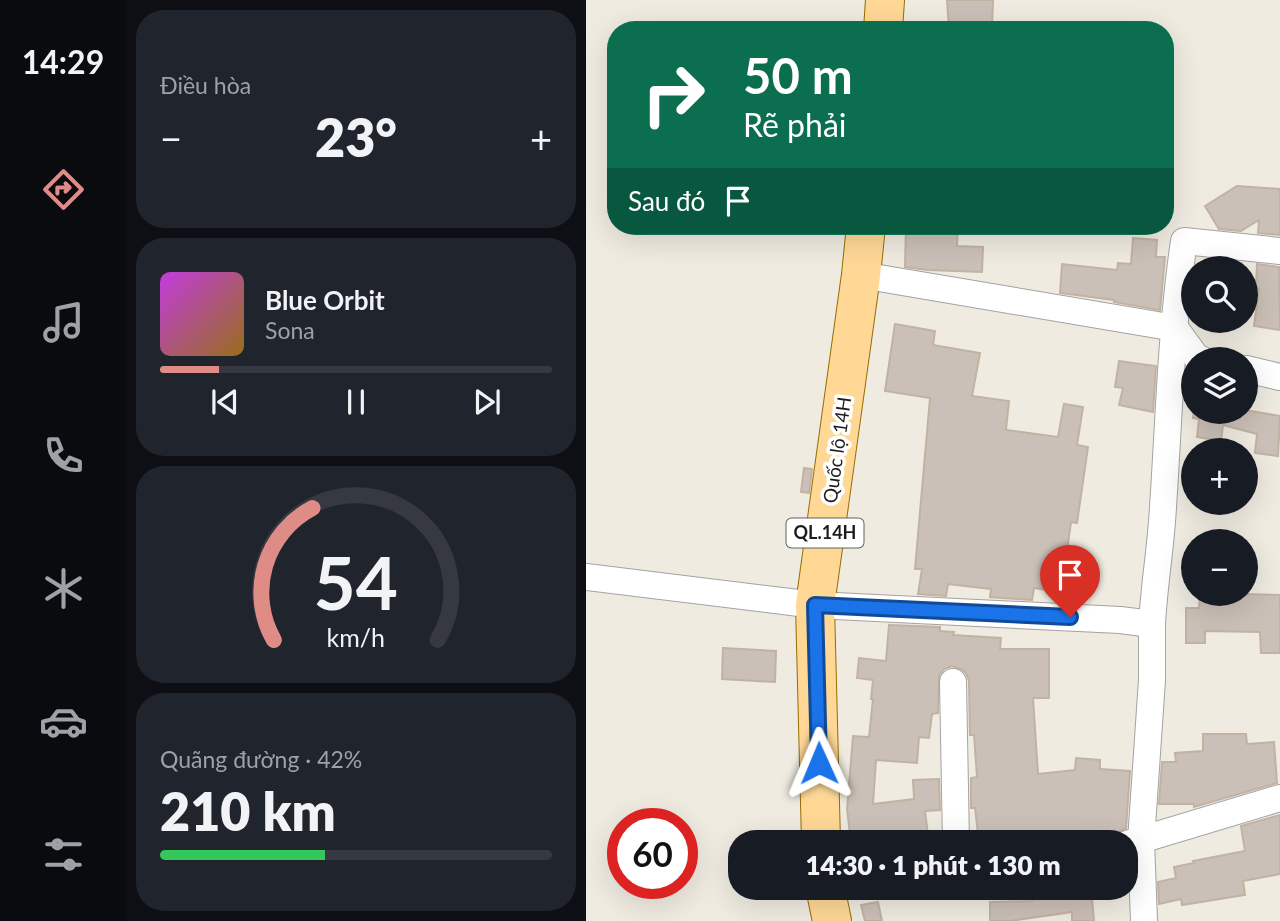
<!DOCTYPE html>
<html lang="vi">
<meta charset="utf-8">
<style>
body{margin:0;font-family:Lato,sans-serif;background:#20242c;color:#f1f3f6;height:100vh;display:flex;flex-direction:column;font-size:26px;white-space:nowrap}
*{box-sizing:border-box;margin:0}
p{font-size:23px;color:#9ea1a6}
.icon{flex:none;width:38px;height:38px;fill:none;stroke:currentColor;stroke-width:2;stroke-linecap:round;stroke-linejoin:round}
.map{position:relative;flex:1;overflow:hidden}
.details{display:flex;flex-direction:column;gap:10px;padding:10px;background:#0d0f14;width:460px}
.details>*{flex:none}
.top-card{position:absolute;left:21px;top:21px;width:567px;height:214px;border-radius:28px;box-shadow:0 7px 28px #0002;background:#0b6e4f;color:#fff;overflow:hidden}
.tools{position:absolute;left:595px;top:256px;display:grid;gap:14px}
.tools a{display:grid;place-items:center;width:77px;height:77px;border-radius:50%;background:#171b24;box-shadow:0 7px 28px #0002;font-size:35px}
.speed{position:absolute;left:21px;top:808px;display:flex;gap:14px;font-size:35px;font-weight:700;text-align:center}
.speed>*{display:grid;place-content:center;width:91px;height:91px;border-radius:50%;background:#171b24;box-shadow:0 7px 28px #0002;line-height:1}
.speed .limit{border:10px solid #d22;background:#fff;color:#111}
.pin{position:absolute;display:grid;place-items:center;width:60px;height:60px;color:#fff;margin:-72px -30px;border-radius:50% 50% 50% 0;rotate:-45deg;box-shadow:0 0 7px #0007}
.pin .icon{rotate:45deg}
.me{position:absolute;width:77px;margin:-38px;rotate:359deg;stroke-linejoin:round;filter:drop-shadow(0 0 5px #0008)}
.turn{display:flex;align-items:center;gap:24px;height:147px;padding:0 21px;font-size:32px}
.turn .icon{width:91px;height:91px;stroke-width:2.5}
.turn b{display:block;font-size:49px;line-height:60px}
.then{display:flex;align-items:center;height:66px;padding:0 21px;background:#0003;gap:14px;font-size:26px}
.big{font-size:52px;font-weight:800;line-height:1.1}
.details .widget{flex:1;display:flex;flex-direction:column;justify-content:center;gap:10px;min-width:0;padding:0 24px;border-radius:28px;background:#20242c}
.details .dial{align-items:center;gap:0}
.dial svg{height:182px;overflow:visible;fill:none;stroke:#363941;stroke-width:7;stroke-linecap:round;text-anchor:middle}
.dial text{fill:#f1f3f6;stroke:none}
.song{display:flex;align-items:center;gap:21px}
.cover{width:84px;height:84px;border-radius:10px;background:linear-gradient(135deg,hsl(290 70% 55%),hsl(40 70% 35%))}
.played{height:7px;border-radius:4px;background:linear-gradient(90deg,#df8c87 15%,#363941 15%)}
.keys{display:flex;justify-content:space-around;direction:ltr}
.heat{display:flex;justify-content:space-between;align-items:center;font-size:38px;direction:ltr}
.charge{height:10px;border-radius:5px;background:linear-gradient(90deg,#34c759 42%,#363941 0)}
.trip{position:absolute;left:142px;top:830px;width:410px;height:70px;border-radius:28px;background:#171b24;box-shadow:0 7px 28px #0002;font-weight:800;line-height:70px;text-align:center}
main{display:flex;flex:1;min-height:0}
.dock{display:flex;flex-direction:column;width:126px;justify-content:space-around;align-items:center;background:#090b0e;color:#9ea1a6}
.dock .icon{width:49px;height:49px}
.dock .active{color:#df8c87}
.dock b{font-size:32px;color:#f1f3f6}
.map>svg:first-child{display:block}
.building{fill:#cbc0b7;stroke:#c2b2a2;stroke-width:2}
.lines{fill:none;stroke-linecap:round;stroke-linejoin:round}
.street-casing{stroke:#a3a3a3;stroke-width:28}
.primary-casing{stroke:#956d00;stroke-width:40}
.street{stroke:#fff;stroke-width:26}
.primary{stroke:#ffd896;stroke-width:38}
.route-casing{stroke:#114b97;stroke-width:18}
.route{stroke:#1a73e8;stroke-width:12}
.labels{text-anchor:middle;stroke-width:7;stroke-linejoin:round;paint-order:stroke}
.shield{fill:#fff;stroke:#606060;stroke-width:2}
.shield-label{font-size:18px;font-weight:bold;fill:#1c1c1c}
.street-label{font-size:19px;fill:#1c1c1c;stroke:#fff}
</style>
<main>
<nav class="dock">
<b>14:29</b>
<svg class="icon active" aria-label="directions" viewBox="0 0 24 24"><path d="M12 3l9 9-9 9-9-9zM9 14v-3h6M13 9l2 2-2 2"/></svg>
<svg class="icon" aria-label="music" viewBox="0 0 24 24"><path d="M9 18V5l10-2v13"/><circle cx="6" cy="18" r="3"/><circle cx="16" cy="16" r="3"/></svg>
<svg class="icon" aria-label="phone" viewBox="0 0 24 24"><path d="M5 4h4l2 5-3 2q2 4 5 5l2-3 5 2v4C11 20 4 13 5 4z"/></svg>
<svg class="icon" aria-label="climate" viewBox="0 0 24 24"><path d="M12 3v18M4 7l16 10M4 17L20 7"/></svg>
<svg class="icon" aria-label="car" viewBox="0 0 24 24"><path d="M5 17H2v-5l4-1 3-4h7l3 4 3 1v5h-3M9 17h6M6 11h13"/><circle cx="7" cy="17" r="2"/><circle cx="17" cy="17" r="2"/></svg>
<svg class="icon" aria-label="filters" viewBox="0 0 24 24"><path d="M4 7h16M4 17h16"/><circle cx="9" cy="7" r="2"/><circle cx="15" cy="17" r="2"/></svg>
</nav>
<section class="details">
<div class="widget"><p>Điều hòa</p>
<div class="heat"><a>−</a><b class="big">23°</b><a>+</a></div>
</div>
<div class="widget">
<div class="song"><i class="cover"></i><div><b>Blue Orbit</b><p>Sona</p></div></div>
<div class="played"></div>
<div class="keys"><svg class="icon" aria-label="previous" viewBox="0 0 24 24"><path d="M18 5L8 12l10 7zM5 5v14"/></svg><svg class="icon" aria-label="pause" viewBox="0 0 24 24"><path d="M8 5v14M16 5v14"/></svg><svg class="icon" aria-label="next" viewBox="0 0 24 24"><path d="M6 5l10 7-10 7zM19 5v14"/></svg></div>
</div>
<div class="widget dial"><svg viewBox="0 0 100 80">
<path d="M14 69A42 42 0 1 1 86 69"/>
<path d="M14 69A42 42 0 0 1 31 11" stroke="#df8c87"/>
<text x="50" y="56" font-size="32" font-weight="700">54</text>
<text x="50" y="72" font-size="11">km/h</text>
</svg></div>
<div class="widget"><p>Quãng đường · 42%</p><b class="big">210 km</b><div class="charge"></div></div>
</section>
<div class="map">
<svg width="694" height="921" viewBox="0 0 694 921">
<rect width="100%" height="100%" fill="#efebe1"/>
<g class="building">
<path d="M 361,0 L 407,0 L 406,30 L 363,30 Z"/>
<path d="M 651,186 L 694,189 L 694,235 L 672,233 L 673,220 L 655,231 L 633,229 L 619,206 Z"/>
<path d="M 320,226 L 372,226 L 371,246 L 397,247 L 396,272 L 342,270 L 319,267 Z"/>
<path d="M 547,238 L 571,240 L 570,257 L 579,257 L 574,310 L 528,302 L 528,300 L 474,293 L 476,264 L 531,270 L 532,263 L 545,264 Z"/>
<path d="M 671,264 L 693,267 L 694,330 L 668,326 L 673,289 L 670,288 Z"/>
<path d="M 309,324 L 349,331 L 347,345 L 394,353 L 386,396 L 423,401 L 420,430 L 472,437 L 478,404 L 497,407 L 491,445 L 502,447 L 491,523 L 485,522 L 475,592 L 448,588 L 446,600 L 415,598 L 404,597 L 405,589 L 362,584 L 360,596 L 332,594 L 336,569 L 329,569 L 344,398 L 299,391 Z"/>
<path d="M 533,361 L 570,366 L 567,412 L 533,405 L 537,388 L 529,387 Z"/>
<path d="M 608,411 L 665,411 L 694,416 L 692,456 L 669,453 L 671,434 L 637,425 L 635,441 L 611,437 L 613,419 L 607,418 Z"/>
<path d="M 218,468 L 226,469 L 223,493 L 215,492 Z"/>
<path d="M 614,593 L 694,595 L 694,653 L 675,653 L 674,632 L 619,631 L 619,643 L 600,643 L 600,608 L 613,608 Z"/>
<path d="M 303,625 L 354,627 L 354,631 L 368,632 L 367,635 L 415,638 L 414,649 L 463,649 L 463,698 L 447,698 L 452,774 L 489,770 L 490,758 L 514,760 L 514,769 L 544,771 L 540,828 L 530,833 L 527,837 L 515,837 L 515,842 L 393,842 L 389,808 L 385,808 L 385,778 L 391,777 L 388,735 L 384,735 L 383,681 L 380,673 L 375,669 L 366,666 L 358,669 L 353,675 L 352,713 L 346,714 L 343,738 L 333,737 L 331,763 L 290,760 L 287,804 L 328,799 L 327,780 L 353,779 L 354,810 L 339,811 L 342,835 L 323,837 L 323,842 L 281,842 L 280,832 L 264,834 L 261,809 L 267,736 L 283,737 L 287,699 L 285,699 L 287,680 L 271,678 L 273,658 L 300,661 Z"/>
<path d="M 137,648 L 190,651 L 189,682 L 136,679 Z"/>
<path d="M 617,734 L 660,734 L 661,744 L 688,742 L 691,783 L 608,807 L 608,804 L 573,804 L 576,762 L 590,762 L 589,753 L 617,751 Z"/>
<path d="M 694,815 L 694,874 L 657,881 L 659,895 L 596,905 L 595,899 L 573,904 L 572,882 L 590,878 L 588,867 L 608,863 L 607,861 L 659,851 L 655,826 Z"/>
<path d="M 444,887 L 505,887 L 508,921 L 486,921 L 486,912 L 424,921 L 404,921 L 404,902 L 446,901 Z"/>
<path d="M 292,902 L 296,921 L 279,921 L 275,905 Z"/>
</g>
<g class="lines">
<g class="street-casing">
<g id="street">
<path d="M 275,275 L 589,328 L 611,358 L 615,359"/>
<path d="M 660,369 L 694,377"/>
<path d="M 0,577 L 229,605 L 534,620 L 566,624 C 568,585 575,547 577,507 C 583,419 585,329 598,241 L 694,251"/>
<path d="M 367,682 L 370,842"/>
<path d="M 541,844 L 694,798"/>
<path d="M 558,921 L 555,841 L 566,680 L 566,624"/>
</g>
</g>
<g class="primary-casing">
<g id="primary">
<path d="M 297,30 L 299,0"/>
<path d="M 235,842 L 229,605 L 275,275 L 280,226"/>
<path d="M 239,887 L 246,921"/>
</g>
</g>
<use href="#street" class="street"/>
<use href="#primary" class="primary"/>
</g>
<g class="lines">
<g class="route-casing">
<path id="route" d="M 233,763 L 229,605 L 484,617"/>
</g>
<use href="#route" class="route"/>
</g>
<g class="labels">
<rect class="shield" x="200.5" y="518.5" width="77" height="29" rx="5"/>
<g class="shield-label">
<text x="239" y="539">QL.14H</text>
</g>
<g class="street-label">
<text transform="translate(251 450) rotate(-82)" y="7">Quốc lộ 14H</text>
</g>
</g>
</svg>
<div class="tools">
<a><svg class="icon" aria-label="search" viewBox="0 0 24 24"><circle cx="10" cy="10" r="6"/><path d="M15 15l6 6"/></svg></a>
<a><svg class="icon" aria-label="layers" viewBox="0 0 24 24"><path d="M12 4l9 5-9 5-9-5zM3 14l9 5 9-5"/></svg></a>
<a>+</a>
<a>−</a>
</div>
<div class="speed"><div class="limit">60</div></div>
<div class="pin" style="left:484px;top:617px;background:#d93025"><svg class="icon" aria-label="arrive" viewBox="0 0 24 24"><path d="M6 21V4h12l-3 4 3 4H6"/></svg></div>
<svg class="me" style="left:233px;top:763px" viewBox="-20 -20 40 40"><path d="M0-17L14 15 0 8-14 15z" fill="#1a73e8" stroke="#fff" stroke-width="4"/></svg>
<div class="trip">14:30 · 1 phút · 130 m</div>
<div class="top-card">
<div class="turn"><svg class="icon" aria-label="right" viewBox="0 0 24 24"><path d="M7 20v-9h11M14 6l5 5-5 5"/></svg><div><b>50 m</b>Rẽ phải</div></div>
<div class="then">Sau đó<svg class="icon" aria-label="arrive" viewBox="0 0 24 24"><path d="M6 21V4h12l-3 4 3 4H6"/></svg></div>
</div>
</div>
</main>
